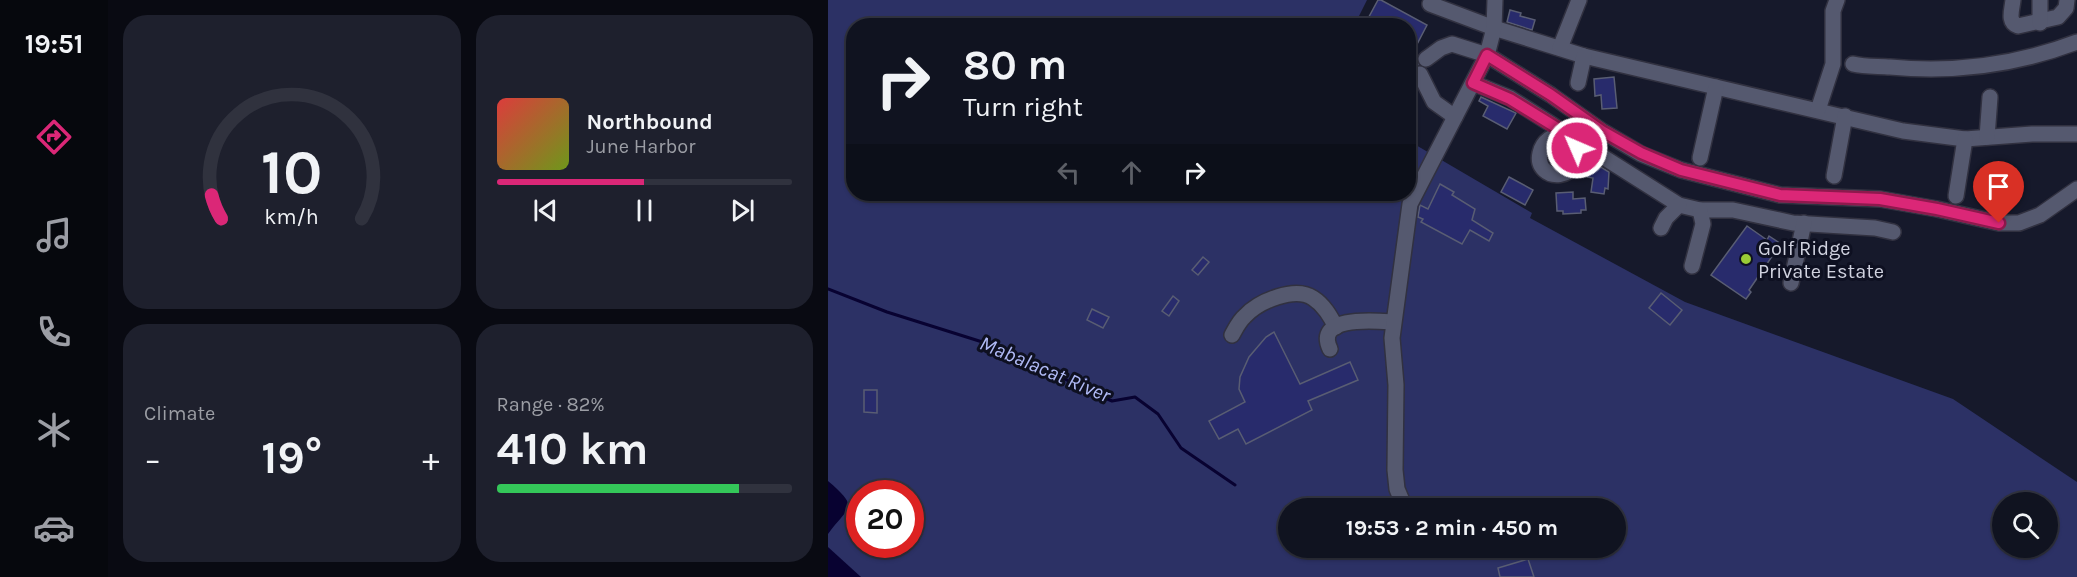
<!DOCTYPE html>
<meta charset="utf-8">
<style>
body{margin:0;font-family:Karla,sans-serif;background:#1e202d;color:#f1f3f6;height:100vh;display:flex;flex-direction:column;font-size:22px;white-space:nowrap}
*{box-sizing:border-box;margin:0}
p{font-size:20px;color:#9c9ea5}
.icon{flex:none;width:33px;height:33px;fill:none;stroke:currentColor;stroke-width:2;stroke-linecap:round;stroke-linejoin:round}
.map{position:relative;flex:1;overflow:hidden}
.panel{display:flex;flex-direction:column;gap:15px;padding:15px;background:#090a12;width:720px}
.panel>*{flex:none}
.banner{position:absolute;left:18px;top:18px;width:570px;height:183px;border-radius:24px;box-shadow:0 2px 4px #0004,0 0 0 2px #30323e;background:#101320;color:#f1f3f6;overflow:hidden}
.buttons{position:absolute;left:1164px;top:492px;display:grid;gap:12px}
.buttons a{display:grid;place-items:center;width:66px;height:66px;border-radius:50%;background:#101320;box-shadow:0 2px 4px #0004,0 0 0 2px #30323e;font-size:30px}
.speed{position:absolute;left:18px;top:480px;display:flex;gap:12px;font-size:30px;font-weight:700;text-align:center}
.speed>*{display:grid;place-content:center;width:78px;height:78px;border-radius:50%;background:#101320;box-shadow:0 2px 4px #0004,0 0 0 2px #30323e;line-height:1}
.speed .limit{border:9px solid #d22;background:#fff;color:#111}
.pin{position:absolute;display:grid;place-items:center;width:51px;height:51px;color:#fff;margin:-62px -26px;border-radius:50% 50% 50% 0;rotate:-45deg;box-shadow:0 0 6px #0007}
.pin .icon{rotate:45deg}
.me{position:absolute;width:66px;margin:-33px;rotate:315deg;stroke-linejoin:round;filter:drop-shadow(0 0 4px #0008)}
.turn{display:flex;align-items:center;gap:21px;height:126px;padding:0 18px;font-size:27px}
.turn .icon{width:78px;height:78px;stroke-width:2.5}
.turn b{display:block;font-size:42px;line-height:51px}
.lanes{display:flex;align-items:center;height:57px;padding:0 18px;background:#0003;justify-content:center;gap:30px;direction:ltr}
.lanes .off{opacity:.35}
.big{font-size:45px;font-weight:700;line-height:1.1}
.panel .tile{flex:1;display:flex;flex-direction:column;justify-content:center;gap:9px;min-width:0;padding:0 21px;border-radius:24px;background:#1e202d}
.panel .dial{align-items:center;gap:0}
.dial svg{height:156px;overflow:visible;fill:none;stroke:#30323e;stroke-width:7;stroke-linecap:round;text-anchor:middle}
.dial text{fill:#f1f3f6;stroke:none}
.song{display:flex;align-items:center;gap:18px}
.cover{width:72px;height:72px;border-radius:9px;background:linear-gradient(135deg,hsl(0 70% 55%),hsl(80 70% 35%))}
.played{height:6px;border-radius:3px;background:linear-gradient(90deg,#db2777 50%,#30323e 50%)}
.keys{display:flex;justify-content:space-around;direction:ltr}
.heat{display:flex;justify-content:space-between;align-items:center;font-size:33px;direction:ltr}
.charge{height:9px;border-radius:4px;background:linear-gradient(90deg,#34c759 82%,#30323e 0)}
.panel .tiles{flex:1;display:grid;gap:15px;grid-template-columns:repeat(2,1fr)}
.trip{position:absolute;left:450px;top:498px;width:348px;height:60px;border-radius:30px;background:#101320;box-shadow:0 2px 4px #0004,0 0 0 2px #30323e;font-weight:700;line-height:60px;text-align:center}
main{display:flex;flex:1;min-height:0}
.dock{display:flex;flex-direction:column;width:108px;justify-content:space-around;align-items:center;background:#06080d;color:#9c9ea5}
.dock .icon{width:42px;height:42px}
.dock .selected{color:#db2777}
.dock b{font-size:27px;color:#f1f3f6}
.map>svg:first-child{display:block}
.green{fill:#2c3165;fill-rule:evenodd}
.water{fill:#080231}
.lines{fill:none;stroke-linecap:round;stroke-linejoin:round}
.stream{stroke:#080231;stroke-width:3}
.building{fill:#282b6c;stroke:#595d73;stroke-width:1.5}
.minor-casing{stroke:#313140;stroke-width:18}
.minor{stroke:#55596f;stroke-width:15}
.route-casing{stroke:#8e194d;stroke-width:15}
.route{stroke:#db2777;stroke-width:10}
.poi-dot{fill:#99cb36;stroke:#0e1021;stroke-width:2}
.labels{text-anchor:middle;stroke-width:6;stroke-linejoin:round;paint-order:stroke}
.poi-label{font-size:20px;fill:#d0d2df;stroke:#0e1021;text-anchor:start}
.water-label{font-size:21px;font-style:italic;fill:#b0baf6;stroke:#0e1021}
</style>
<main>
<nav class="dock">
<b>19:51</b>
<svg class="icon selected" aria-label="directions" viewBox="0 0 24 24"><path d="M12 3l9 9-9 9-9-9zM9 14v-3h6M13 9l2 2-2 2"/></svg>
<svg class="icon" aria-label="music" viewBox="0 0 24 24"><path d="M9 18V5l10-2v13"/><circle cx="6" cy="18" r="3"/><circle cx="16" cy="16" r="3"/></svg>
<svg class="icon" aria-label="phone" viewBox="0 0 24 24"><path d="M5 4h4l2 5-3 2q2 4 5 5l2-3 5 2v4C11 20 4 13 5 4z"/></svg>
<svg class="icon" aria-label="climate" viewBox="0 0 24 24"><path d="M12 3v18M4 7l16 10M4 17L20 7"/></svg>
<svg class="icon" aria-label="car" viewBox="0 0 24 24"><path d="M5 17H2v-5l4-1 3-4h7l3 4 3 1v5h-3M9 17h6M6 11h13"/><circle cx="7" cy="17" r="2"/><circle cx="17" cy="17" r="2"/></svg>
</nav>
<section class="panel">
<div class="tiles">
<div class="tile dial"><svg viewBox="0 0 100 80">
<path d="M14 69A42 42 0 1 1 86 69"/>
<path d="M14 69A42 42 0 0 1 9 57" stroke="#db2777"/>
<text x="50" y="56" font-size="32" font-weight="700">10</text>
<text x="50" y="72" font-size="11">km/h</text>
</svg></div>
<div class="tile">
<div class="song"><i class="cover"></i><div><b>Northbound</b><p>June Harbor</p></div></div>
<div class="played"></div>
<div class="keys"><svg class="icon" aria-label="previous" viewBox="0 0 24 24"><path d="M18 5L8 12l10 7zM5 5v14"/></svg><svg class="icon" aria-label="pause" viewBox="0 0 24 24"><path d="M8 5v14M16 5v14"/></svg><svg class="icon" aria-label="next" viewBox="0 0 24 24"><path d="M6 5l10 7-10 7zM19 5v14"/></svg></div>
</div>
<div class="tile"><p>Climate</p>
<div class="heat"><a>−</a><b class="big">19°</b><a>+</a></div>
</div>
<div class="tile"><p>Range · 82%</p><b class="big">410 km</b><div class="charge"></div></div>
</div>
</section>
<div class="map">
<svg width="1249" height="577" viewBox="0 0 1249 577">
<rect width="100%" height="100%" fill="#16192b"/>
<path class="green" d="M 0,0 L 539,0 L 526,26 L 26,26 L 26,194 L 580,194 L 581,141 L 704,213 L 702,218 L 857,302 L 1125,399 L 1249,482 L 1249,577 L 0,577 ZM 32,494 L 82,494 L 82,544 L 32,544 ZM 1174,502 L 1220,502 L 1220,548 L 1174,548 ZM 460,508 L 788,508 L 788,548 L 460,548 Z"/>
<g class="water">
<path d="M 0,481 C 33,509 20,506 0,534 Z"/>
<path d="M 0,547 L 33,577 L 0,577 Z"/>
</g>
<g class="lines">
<path class="stream" d="M 0,289 L 59,312 L 183,351 L 254,388 L 284,401 L 307,397 L 330,414 L 353,448 L 407,485"/>
</g>
<g class="building">
<path d="M 550,0 L 553,0 L 599,25 L 585,52 L 589,55 L 590,65 L 584,69 L 580,67 L 580,26 L 536,26 Z"/>
<path d="M 682,10 L 693,13 L 692,16 L 707,20 L 704,30 L 679,22 Z"/>
<path d="M 786,77 L 789,108 L 774,109 L 773,95 L 767,96 L 766,79 Z"/>
<path d="M 653,97 L 688,113 L 679,129 L 655,116 L 660,106 L 651,101 Z"/>
<path d="M 761,160 L 781,172 L 780,189 L 777,188 L 776,194 L 763,192 L 765,178 L 759,177 Z"/>
<path d="M 681,177 L 705,190 L 697,205 L 673,192 Z"/>
<path d="M 612,184 L 626,192 L 624,195 L 647,209 L 644,220 L 665,233 L 661,241 L 642,230 L 634,244 L 593,222 L 595,219 L 590,217 L 592,205 L 600,209 Z"/>
<path d="M 745,192 L 745,199 L 757,198 L 758,210 L 753,210 L 753,213 L 735,214 L 735,211 L 729,211 L 728,193 Z"/>
<path d="M 919,226 L 939,240 L 941,236 L 950,242 L 942,253 L 945,255 L 921,290 L 923,292 L 918,299 L 883,275 Z"/>
<path d="M 375,257 L 381,262 L 370,275 L 364,270 Z"/>
<path d="M 833,293 L 854,310 L 842,325 L 821,308 Z"/>
<path d="M 345,296 L 351,301 L 341,316 L 334,311 Z"/>
<path d="M 264,309 L 281,317 L 275,328 L 259,320 Z"/>
<path d="M 446,332 L 472,384 L 522,362 L 530,380 L 480,401 L 484,410 L 418,444 L 410,429 L 391,439 L 381,421 L 417,402 L 411,389 L 412,377 L 421,357 L 438,337 Z"/>
<path d="M 36,390 L 49,390 L 49,413 L 36,412 Z"/>
<path d="M 700,559 L 706,577 L 672,577 L 670,568 Z"/>
</g>
<g class="lines">
<g class="minor-casing">
<g id="minor">
<path d="M 1185,0 C 1184,10 1179,22 1190,26 L 1230,17 L 1238,8 L 1239,0"/>
<path d="M 602,4 L 666,28 L 756,56 L 1075,131 L 1137,139 L 1204,134 L 1249,134"/>
<path d="M 1212,23 L 1212,0"/>
<path d="M 732,48 L 751,0"/>
<path d="M 598,59 L 613,48 L 624,44 L 659,55 L 723,95 L 774,131 L 813,154 L 853,170 L 952,195 L 1052,199 L 1109,209 L 1171,223 L 1191,223 L 1212,215 L 1249,189"/>
<path d="M 1025,64 C 1037,67 1050,66 1062,67 C 1126,73 1189,65 1249,42"/>
<path d="M 592,74 L 606,102 L 627,117"/>
<path d="M 645,83 L 682,98 L 851,205 L 872,210 L 905,210 L 965,223 L 1047,228 L 1065,232"/>
<path d="M 750,83 L 756,56"/>
<path d="M 990,110 L 1005,64 L 1005,11 L 1009,0"/>
<path d="M 736,132 C 725,136 715,140 712,153 C 705,183 760,185 747,139"/>
<path d="M 1159,137 L 1162,97"/>
<path d="M 872,158 L 888,87"/>
<path d="M 1006,176 L 1017,116"/>
<path d="M 1128,196 L 1137,139"/>
<path d="M 833,228 L 838,218 L 851,205"/>
<path d="M 864,266 L 875,224 L 872,210"/>
<path d="M 963,283 L 976,223"/>
<path d="M 404,335 C 408,328 411,321 417,316 C 431,301 467,286 485,298 C 496,305 502,316 508,327"/>
<path d="M 502,349 C 486,315 547,321 565,322"/>
<path d="M 577,508 L 569,489 L 567,470 L 568,385 L 564,338 L 582,204 L 659,55 L 666,28 L 667,0"/>
<path d="M 624,548 L 656,551 L 669,548"/>
</g>
</g>
<use href="#minor" class="minor"/>
</g>
<g class="lines">
<g class="route-casing">
<path id="route" d="M 749,148 L 747,139 L 682,99 L 645,83 L 659,55 L 723,95 L 774,131 L 813,153 L 853,170 L 952,195 L 1052,199 L 1109,209 L 1171,223"/>
</g>
<use href="#route" class="route"/>
</g>
<circle class="poi-dot" cx="918" cy="259" r="6"/>
<g class="labels">
<g class="poi-label">
<text x="930" y="255">Golf Ridge<tspan x="930" dy="23">Private Estate</tspan></text>
</g>
<g class="water-label">
<text transform="translate(217 369) rotate(23)" y="7">Mabalacat River</text>
</g>
</g>
</svg>
<div class="buttons">
<a><svg class="icon" aria-label="search" viewBox="0 0 24 24"><circle cx="10" cy="10" r="6"/><path d="M15 15l6 6"/></svg></a>
</div>
<div class="speed"><div class="limit">20</div></div>
<div class="pin" style="left:1171px;top:223px;background:#d93025"><svg class="icon" aria-label="arrive" viewBox="0 0 24 24"><path d="M6 21V4h12l-3 4 3 4H6"/></svg></div>
<svg class="me" style="left:749px;top:148px" viewBox="-20 -20 40 40"><circle r="17" fill="#db2777" stroke="#fff" stroke-width="3"/><path d="M0-11L8 9 0 5-8 9z" fill="#fff"/></svg>
<div class="trip">19:53 · 2 min · 450 m</div>
<div class="banner">
<div class="turn"><svg class="icon" aria-label="right" viewBox="0 0 24 24"><path d="M7 20v-9h11M14 6l5 5-5 5"/></svg><div><b>80 m</b>Turn right</div></div>
<div class="lanes"><svg class="icon off" aria-label="left" viewBox="0 0 24 24"><path d="M17 20v-9H6M10 6l-5 5 5 5"/></svg><svg class="icon off" aria-label="ahead" viewBox="0 0 24 24"><path d="M12 20V5M6 11l6-6 6 6"/></svg><svg class="icon" aria-label="right" viewBox="0 0 24 24"><path d="M7 20v-9h11M14 6l5 5-5 5"/></svg></div>
</div>
</div>
</main>
